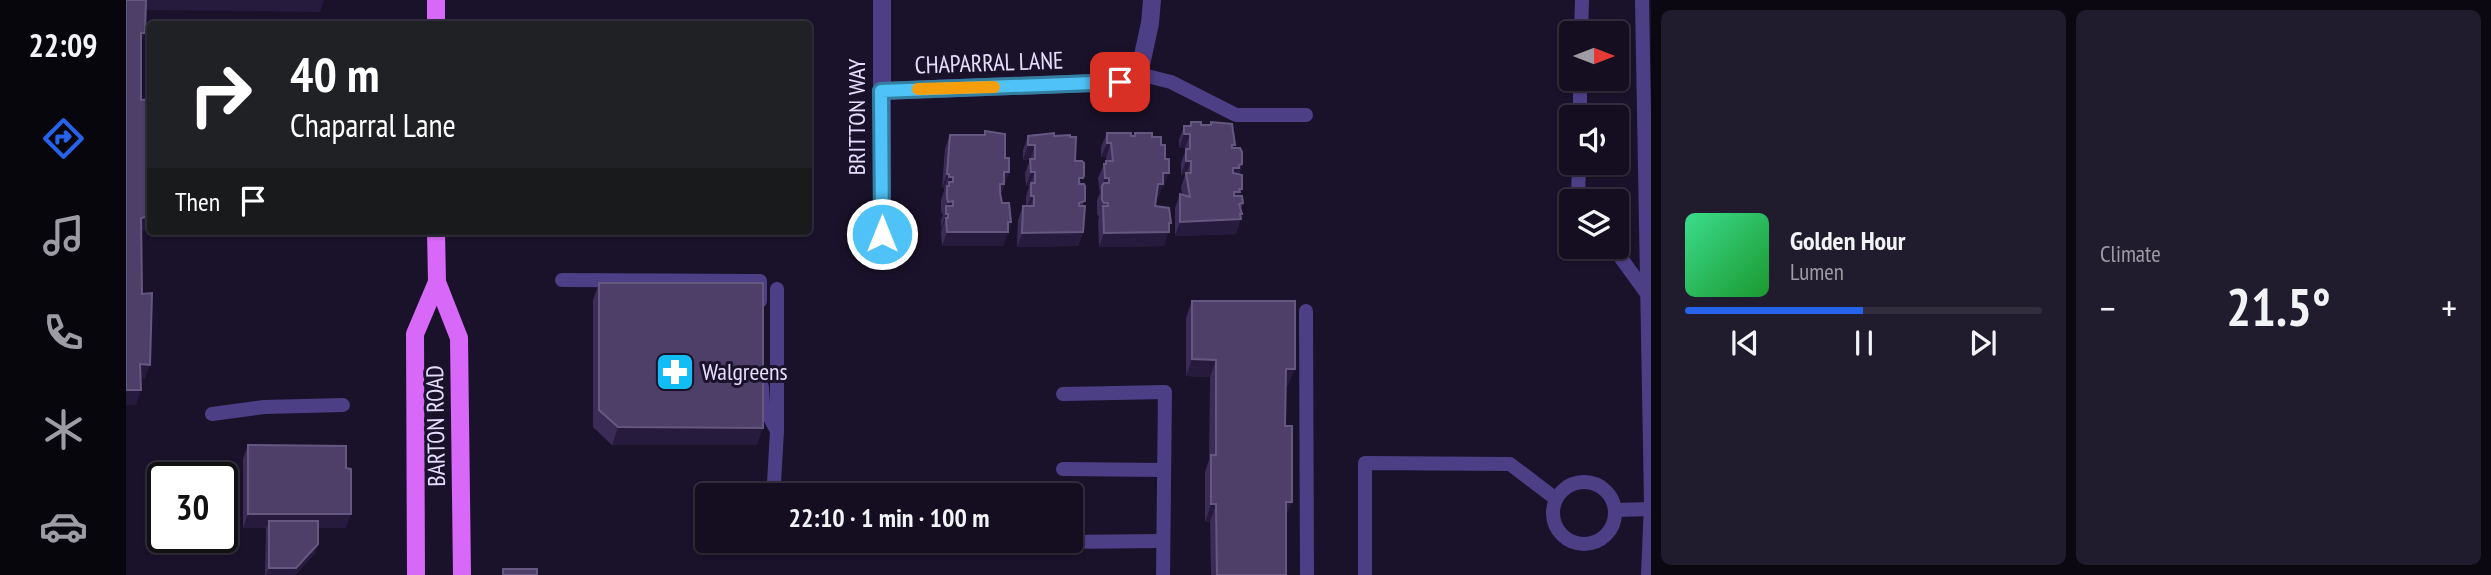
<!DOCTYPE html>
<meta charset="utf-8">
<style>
body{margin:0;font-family:"PT Sans Narrow",sans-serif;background:#211c2d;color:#f1f3f6;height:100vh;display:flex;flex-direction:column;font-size:26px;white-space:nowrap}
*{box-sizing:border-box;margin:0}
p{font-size:23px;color:#9d9ca5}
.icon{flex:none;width:38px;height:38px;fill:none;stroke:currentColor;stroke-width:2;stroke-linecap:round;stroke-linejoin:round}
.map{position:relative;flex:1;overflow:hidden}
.details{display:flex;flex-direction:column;gap:10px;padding:10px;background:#0b0812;width:840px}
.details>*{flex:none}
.guide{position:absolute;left:21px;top:21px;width:665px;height:214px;border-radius:7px;box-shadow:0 2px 5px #0004,0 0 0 2px #332e3e;background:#202124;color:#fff;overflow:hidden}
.needle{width:46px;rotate:90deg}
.fabs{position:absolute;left:1433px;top:21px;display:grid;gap:14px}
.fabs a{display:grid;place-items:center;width:70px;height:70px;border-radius:7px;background:#140e20;box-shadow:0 2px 5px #0004,0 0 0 2px #332e3e;font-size:35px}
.speed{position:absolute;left:21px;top:462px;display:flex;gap:14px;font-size:35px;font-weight:700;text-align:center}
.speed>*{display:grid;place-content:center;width:91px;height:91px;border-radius:50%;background:#140e20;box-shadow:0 2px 5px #0004,0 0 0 2px #332e3e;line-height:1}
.speed .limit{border:4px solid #111;border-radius:10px;background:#fff;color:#111}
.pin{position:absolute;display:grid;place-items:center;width:60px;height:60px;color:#fff;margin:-30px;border-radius:14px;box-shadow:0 4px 10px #0006}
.me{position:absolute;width:77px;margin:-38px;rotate:0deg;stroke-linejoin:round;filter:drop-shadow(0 0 5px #0008)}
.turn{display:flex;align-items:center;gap:24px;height:147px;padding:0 28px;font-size:32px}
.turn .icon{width:91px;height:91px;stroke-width:2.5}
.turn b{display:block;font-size:49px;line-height:60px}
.then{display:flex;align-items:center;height:66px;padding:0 28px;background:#0003;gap:14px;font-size:26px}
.big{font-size:52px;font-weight:700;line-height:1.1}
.details .card{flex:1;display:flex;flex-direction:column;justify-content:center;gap:10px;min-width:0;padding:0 24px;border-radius:10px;background:#211c2d}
.song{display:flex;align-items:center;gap:21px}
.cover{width:84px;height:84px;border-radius:10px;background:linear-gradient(135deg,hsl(150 70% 55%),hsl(130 70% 35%))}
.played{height:7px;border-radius:4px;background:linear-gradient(90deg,#2563eb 50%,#332e3e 50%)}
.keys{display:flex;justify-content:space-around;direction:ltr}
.heat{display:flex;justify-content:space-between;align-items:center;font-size:38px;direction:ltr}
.details .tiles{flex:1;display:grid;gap:10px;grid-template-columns:repeat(2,1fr)}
.trip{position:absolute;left:569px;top:483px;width:388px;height:70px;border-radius:7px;background:#140e20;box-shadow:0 2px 5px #0004,0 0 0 2px #332e3e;font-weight:700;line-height:70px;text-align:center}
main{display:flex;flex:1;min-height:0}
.tab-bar{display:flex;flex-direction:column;width:126px;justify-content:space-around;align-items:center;background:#08060d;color:#9d9ca5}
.tab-bar .icon{width:49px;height:49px}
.tab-bar .current{color:#2563eb}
.tab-bar b{font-size:32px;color:#f1f3f6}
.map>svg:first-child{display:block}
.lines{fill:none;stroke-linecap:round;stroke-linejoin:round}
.service{stroke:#4d3f86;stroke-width:14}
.minor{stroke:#4d3f86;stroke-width:18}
.primary{stroke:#d869f8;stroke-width:18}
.wall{fill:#3b2c57}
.shaded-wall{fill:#261a3d}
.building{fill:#4d3f68;stroke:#655880;stroke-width:2}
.route-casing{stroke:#337fa1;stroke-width:18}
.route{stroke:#4fc3f7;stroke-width:12}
.slow{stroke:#f59e0b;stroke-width:12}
.labels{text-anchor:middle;stroke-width:6;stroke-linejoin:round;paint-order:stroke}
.street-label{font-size:24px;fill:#e5ddfd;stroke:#1a122a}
.poi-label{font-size:24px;fill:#e5ddfd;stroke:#1a122a;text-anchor:start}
</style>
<main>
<nav class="tab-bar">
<b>22:09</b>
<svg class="icon current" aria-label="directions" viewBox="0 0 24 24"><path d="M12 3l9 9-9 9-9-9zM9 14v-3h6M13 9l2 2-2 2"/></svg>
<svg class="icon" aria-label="music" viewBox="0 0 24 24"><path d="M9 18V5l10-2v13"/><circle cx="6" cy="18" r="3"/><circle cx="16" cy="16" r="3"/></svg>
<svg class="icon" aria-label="phone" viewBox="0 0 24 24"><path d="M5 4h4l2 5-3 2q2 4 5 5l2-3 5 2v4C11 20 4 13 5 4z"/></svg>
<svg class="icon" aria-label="climate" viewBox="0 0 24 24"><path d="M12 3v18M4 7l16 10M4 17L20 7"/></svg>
<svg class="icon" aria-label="car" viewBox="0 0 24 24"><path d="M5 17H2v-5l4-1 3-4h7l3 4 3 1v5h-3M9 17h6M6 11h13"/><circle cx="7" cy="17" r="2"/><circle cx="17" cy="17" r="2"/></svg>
</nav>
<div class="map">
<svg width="1525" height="575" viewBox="0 0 1525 575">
<rect width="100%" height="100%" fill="#1a122a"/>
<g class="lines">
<g class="service">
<path d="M 1516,0 L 1525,503 L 1522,575"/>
<path d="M 1455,33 L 1456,0"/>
<path d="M 1013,74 L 1045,82 L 1110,115 L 1180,115"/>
<path d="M 1454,117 L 1454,79"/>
<path d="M 1453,163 L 1452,197 L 1455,201"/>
<path d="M 1487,247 L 1521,294"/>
<path d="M 436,280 L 634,281 L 634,301"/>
<path d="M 1180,311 L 1181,575"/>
<path d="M 636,387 L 637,405 L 651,431"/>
<path d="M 937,394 L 1039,392 L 1037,575"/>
<path d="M 86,414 L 138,407 L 217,405"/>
<path d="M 937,469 L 1038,470"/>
<circle cx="1458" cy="513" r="31"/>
<path d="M 648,483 L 651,431 L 651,289"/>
<path d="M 1489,510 L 1525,509"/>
<path d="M 933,542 L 1037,541"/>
<path d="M 1239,575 L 1239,463 L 1384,464 L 1430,499"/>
</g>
<g class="minor">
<path d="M 756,0 L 756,234"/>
<path d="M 755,91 L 994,82 L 1013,74 L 1024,23 L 1026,0"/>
</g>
<g class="primary">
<path d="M 310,0 L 310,24"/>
<path d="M 310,231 L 311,282 L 333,338 L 336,575"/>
<path d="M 290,575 L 289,334 L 311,282"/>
</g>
</g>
<g class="wall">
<path d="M 1065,122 L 1075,125 L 1085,125 L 1085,122 L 1108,148 L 1116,164 L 1113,175 L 1116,189 L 1113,196 L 1117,203 L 1115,209 L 1116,214 L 1110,234 L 1049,236 L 1049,208 L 1054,194 L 1056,194 L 1055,187 L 1059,175 L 1055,175 L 1055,163 L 1059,152 L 1059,148 L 1053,148 L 1053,140 L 1058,126 L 1064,126 Z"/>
<path d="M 859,131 L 879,158 L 883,172 L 875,194 L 876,203 L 885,222 L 877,246 L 816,246 L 815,232 L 816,228 L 815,228 L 815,220 L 817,215 L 815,212 L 815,200 L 818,191 L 818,188 L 816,188 L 819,149 L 824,135 L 858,135 Z"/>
<path d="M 981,133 L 1008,136 L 1009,133 L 1026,137 L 1038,187 L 1036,187 L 1032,198 L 1030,198 L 1029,206 L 1043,229 L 1038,246 L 973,247 L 972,220 L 973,217 L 971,214 L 971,200 L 974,193 L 972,178 L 978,164 L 979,164 L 980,161 L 980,157 L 975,157 L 975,147 Z"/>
<path d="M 902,136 L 928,136 L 949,161 L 955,184 L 957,206 L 957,232 L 952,246 L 891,247 L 892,220 L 897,206 L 900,206 L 900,197 L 903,186 L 900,186 L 899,173 L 904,160 L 897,160 L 897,150 Z"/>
<path d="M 473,283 L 631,445 L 486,445 L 467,427 L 467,300 Z"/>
<path d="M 1066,301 L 1162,386 L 1160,386 L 1160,575 L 1085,575 L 1084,522 L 1079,522 L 1079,472 L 1083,460 L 1084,377 L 1060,376 L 1060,318 Z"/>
<path d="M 122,445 L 220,528 L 192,528 L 192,544 L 188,554 L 169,575 L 139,575 L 140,528 L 117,528 L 117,459 Z"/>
</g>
<g class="shaded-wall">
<path d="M 18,0 L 198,0 L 194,12 L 15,10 Z"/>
<path d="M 15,33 L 19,33 L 14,47 Z"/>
<path d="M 1058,134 L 1064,134 L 1059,148 L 1053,148 Z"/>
<path d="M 981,143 L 985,143 L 980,157 L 975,157 Z"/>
<path d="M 902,145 L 909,145 L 904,160 L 897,160 Z"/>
<path d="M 1060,161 L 1065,161 L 1060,175 L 1055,175 Z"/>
<path d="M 1116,164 L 1111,178 L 1108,182 L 1107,168 Z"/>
<path d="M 878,172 L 883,172 L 873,198 L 873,186 Z"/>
<path d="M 905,172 L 909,172 L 903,186 L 900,186 Z"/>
<path d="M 1037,173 L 1043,173 L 1038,187 L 1036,187 L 1032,198 L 1027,198 Z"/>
<path d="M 821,174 L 823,174 L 818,188 L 816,188 Z"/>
<path d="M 823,177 L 827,177 L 822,191 L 823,182 L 818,192 Z"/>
<path d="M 979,178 L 983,178 L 978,193 L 976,186 L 974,193 Z"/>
<path d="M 1113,189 L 1116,189 L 1111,203 L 1108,192 Z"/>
<path d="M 905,196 L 908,196 L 903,210 L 900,210 Z"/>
<path d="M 827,201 L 816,228 L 815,228 L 820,214 L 820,208 L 822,202 Z"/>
<path d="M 1116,214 L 1110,234 L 1049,236 L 1054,222 Z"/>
<path d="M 24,216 L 24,230 L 10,232 L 15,218 Z"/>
<path d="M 885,222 L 877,246 L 816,246 L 821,232 Z"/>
<path d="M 1043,223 L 1045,223 L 1038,246 L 973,247 L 978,233 Z"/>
<path d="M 957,232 L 952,246 L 891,247 L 896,233 Z"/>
<path d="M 1066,359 L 1090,360 L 1084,377 L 1060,376 Z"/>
<path d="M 14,364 L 24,365 L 19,379 L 9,378 Z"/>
<path d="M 1160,369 L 1169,369 L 1162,386 L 1154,386 Z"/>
<path d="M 0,390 L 15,390 L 10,405 L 0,405 Z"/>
<path d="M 492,427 L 637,428 L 631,445 L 486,445 Z"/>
<path d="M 1160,502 L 1166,502 L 1159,519 Z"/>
<path d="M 1085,504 L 1090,504 L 1084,522 L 1079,522 Z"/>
<path d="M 122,514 L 225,514 L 220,528 L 143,528 L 143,521 L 140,528 L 117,528 Z"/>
<path d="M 192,544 L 188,554 L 169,575 L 140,575 L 143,568 Z"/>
</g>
<g class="building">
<path d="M 0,0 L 20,0 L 19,33 L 15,33 L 15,100 L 24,99 L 24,216 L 15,218 L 16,294 L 26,293 L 24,365 L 14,364 L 15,390 L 0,390 Z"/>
<path d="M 1065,122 L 1075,122 L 1075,125 L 1085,125 L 1085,122 L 1106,124 L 1109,145 L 1106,145 L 1106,148 L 1114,148 L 1116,152 L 1116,164 L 1113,165 L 1113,168 L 1107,168 L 1107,173 L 1116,175 L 1116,189 L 1113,189 L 1114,192 L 1108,192 L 1108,196 L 1116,196 L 1117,203 L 1113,204 L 1116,214 L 1114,214 L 1115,219 L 1054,222 L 1054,194 L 1064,197 L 1060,173 L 1065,173 L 1065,161 L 1060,161 L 1060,149 L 1064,149 L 1064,134 L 1058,134 L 1058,126 L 1065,126 Z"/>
<path d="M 859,131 L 879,134 L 879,158 L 883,158 L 883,172 L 878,172 L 878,184 L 874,184 L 874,193 L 876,203 L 883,203 L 885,222 L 882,222 L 882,232 L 821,232 L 820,218 L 822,218 L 822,214 L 820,214 L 820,206 L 827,206 L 827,201 L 822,202 L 821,198 L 821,186 L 823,186 L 823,182 L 827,182 L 827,177 L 823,177 L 823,174 L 821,174 L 824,135 L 859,135 Z"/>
<path d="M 928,133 L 928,136 L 944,135 L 944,137 L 950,137 L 949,161 L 956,161 L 958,163 L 958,176 L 957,178 L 953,178 L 953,184 L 958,184 L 959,186 L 959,201 L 953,203 L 953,206 L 959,206 L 957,232 L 896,233 L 897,206 L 908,206 L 908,196 L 905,196 L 905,183 L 909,183 L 909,172 L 905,172 L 904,159 L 909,159 L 909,145 L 902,145 L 902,136 Z"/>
<path d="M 981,133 L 1005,133 L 1005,136 L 1009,136 L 1009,133 L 1026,133 L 1026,137 L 1035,137 L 1035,145 L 1039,145 L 1039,159 L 1043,159 L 1043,173 L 1037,173 L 1037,184 L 1032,184 L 1029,206 L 1043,208 L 1045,223 L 1043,223 L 1043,232 L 978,233 L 977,206 L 982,206 L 982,203 L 978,203 L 976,200 L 976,186 L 978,183 L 983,183 L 983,178 L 979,178 L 978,164 L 980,164 L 980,161 L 987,161 L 985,143 L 981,143 Z"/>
<path d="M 473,283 L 637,283 L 637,428 L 492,427 L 473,410 Z"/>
<path d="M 1066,301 L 1169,301 L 1169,369 L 1160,369 L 1159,426 L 1166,426 L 1166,502 L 1160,502 L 1160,575 L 1091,575 L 1090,504 L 1085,504 L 1085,455 L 1090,455 L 1090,360 L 1066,359 Z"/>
<path d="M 122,445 L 220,446 L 220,468 L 225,469 L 225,514 L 122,514 Z"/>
<path d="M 143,521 L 192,521 L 192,544 L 170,568 L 143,568 Z"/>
<rect x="377" y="569" width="34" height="6"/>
</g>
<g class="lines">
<g class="route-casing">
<path id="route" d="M 756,234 L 755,91 L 994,82"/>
</g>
<use href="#route" class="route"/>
<path class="slow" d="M 792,89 L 868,87"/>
</g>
<defs>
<g id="pharmacy-square" transform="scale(2.0125)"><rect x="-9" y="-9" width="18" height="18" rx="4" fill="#12bcf4" stroke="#1a122a"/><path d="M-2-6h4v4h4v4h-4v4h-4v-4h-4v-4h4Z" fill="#fff"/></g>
</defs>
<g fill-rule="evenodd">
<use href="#pharmacy-square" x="549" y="372"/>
</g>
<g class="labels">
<g class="street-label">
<text transform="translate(863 63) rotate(-2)" y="8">CHAPARRAL LANE</text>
<text transform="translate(731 117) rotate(-90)" y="8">BRITTON WAY</text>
<text transform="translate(310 426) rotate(-91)" y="8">BARTON ROAD</text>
</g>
<g class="poi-label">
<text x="576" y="380">Walgreens</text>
</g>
</g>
</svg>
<div class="fabs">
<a><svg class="needle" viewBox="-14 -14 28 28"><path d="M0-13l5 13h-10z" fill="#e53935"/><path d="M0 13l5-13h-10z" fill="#9d9ca5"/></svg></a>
<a><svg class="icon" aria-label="sound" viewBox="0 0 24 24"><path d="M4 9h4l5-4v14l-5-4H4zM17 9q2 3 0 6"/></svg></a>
<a><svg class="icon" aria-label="layers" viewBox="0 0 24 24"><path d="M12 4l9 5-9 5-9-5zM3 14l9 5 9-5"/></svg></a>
</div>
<div class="speed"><div class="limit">30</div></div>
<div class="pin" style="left:994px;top:82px;background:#d93025"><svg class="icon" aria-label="arrive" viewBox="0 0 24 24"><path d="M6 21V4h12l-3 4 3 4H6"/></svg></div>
<svg class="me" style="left:756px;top:234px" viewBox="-20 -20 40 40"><circle r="17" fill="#4fc3f7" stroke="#fff" stroke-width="3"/><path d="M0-11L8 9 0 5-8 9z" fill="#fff"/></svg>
<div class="trip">22:10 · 1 min · 100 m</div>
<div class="guide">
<div class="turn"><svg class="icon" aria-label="right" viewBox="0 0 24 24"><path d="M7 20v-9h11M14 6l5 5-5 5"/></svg><div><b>40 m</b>Chaparral Lane</div></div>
<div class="then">Then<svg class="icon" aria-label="arrive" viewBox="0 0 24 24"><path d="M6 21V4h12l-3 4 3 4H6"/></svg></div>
</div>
</div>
<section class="details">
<div class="tiles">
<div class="card">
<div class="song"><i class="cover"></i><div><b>Golden Hour</b><p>Lumen</p></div></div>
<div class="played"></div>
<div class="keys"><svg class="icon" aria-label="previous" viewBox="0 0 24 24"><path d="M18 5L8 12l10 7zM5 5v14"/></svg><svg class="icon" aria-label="pause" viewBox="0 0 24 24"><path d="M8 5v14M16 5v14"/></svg><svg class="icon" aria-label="next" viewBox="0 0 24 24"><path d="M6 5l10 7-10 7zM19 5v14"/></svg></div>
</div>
<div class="card"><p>Climate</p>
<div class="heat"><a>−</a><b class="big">21.5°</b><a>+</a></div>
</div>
</div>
</section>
</main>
